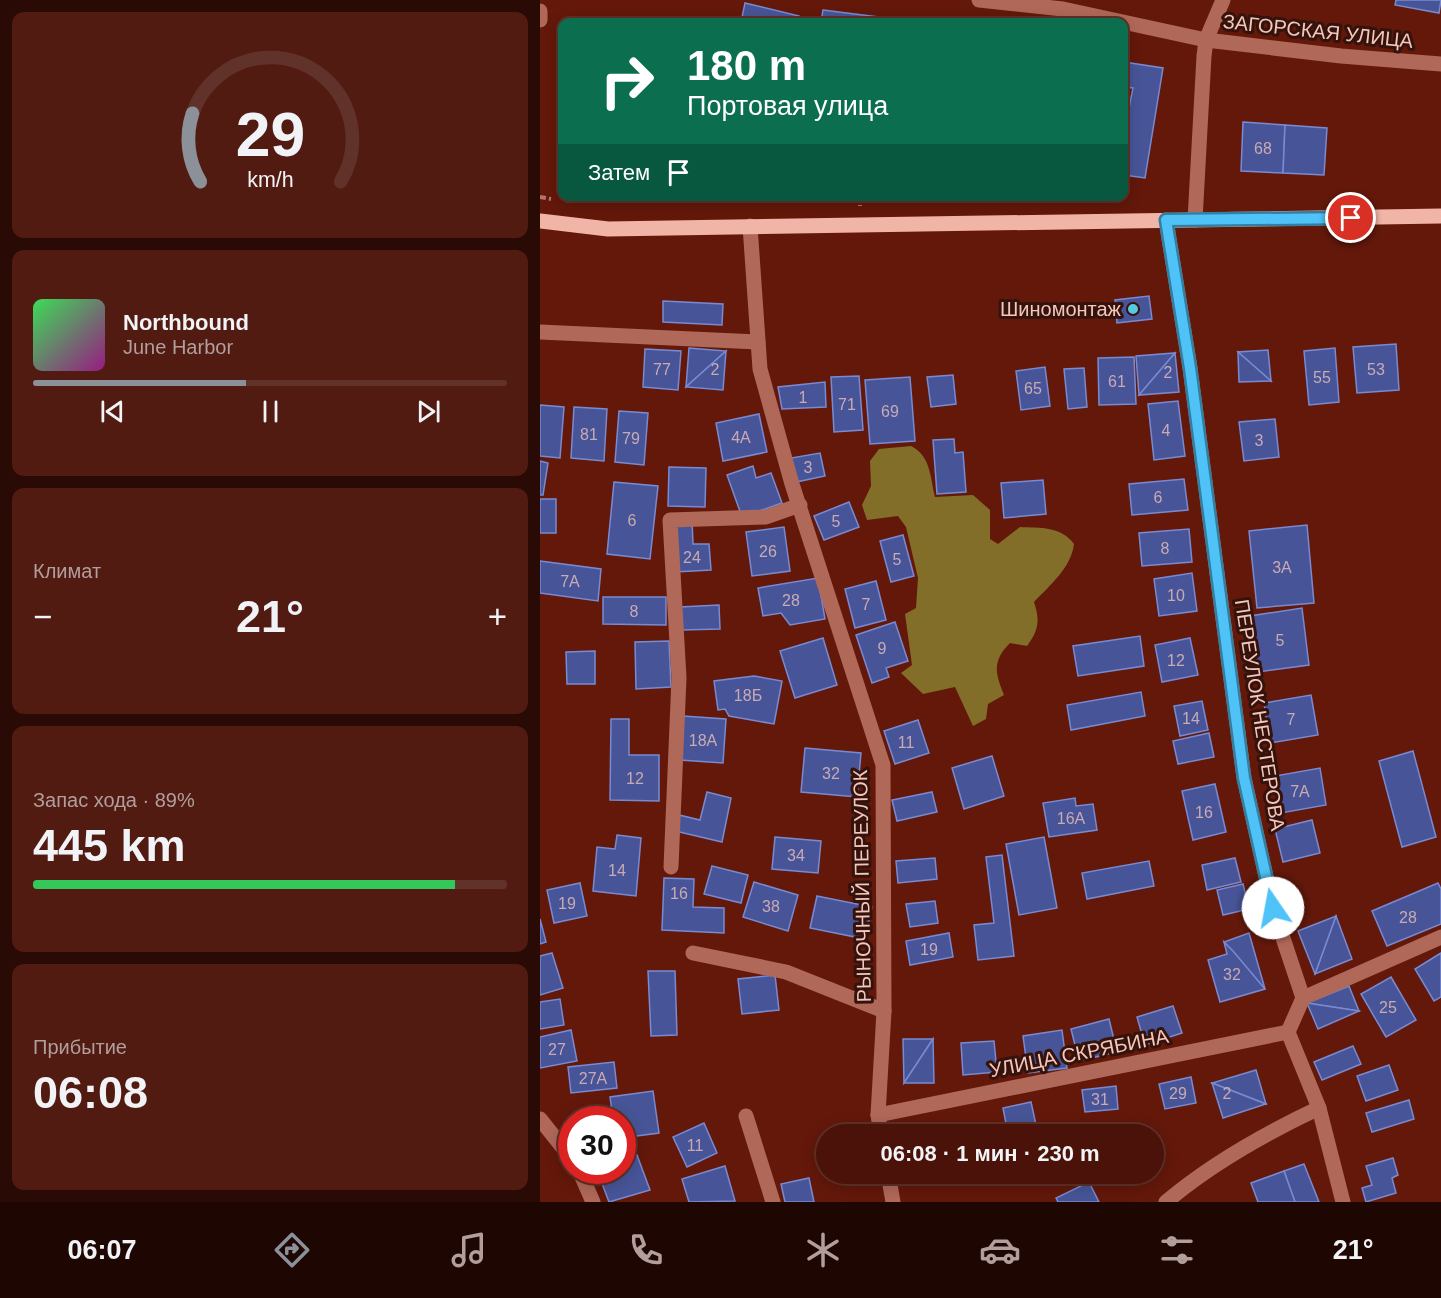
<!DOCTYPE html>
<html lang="ru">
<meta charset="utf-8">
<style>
body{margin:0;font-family:Helvetica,sans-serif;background:#511b12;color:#f1f3f6;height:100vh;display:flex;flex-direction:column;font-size:22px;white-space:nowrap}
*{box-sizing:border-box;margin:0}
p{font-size:20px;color:#b29e9c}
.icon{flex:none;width:33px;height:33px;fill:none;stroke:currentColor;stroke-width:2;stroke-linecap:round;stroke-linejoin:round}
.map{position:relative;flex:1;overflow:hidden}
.drawer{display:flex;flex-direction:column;gap:12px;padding:12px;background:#290a04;width:540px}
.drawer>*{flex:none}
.guide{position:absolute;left:18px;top:18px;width:570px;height:183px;border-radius:12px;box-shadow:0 3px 15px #0003,0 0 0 2px #613229;background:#0b6e4f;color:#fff;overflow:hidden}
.speed{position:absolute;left:18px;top:1106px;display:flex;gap:12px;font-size:30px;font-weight:700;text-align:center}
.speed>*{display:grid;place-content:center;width:78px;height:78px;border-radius:50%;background:#4a1208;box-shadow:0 3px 15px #0003,0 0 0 2px #613229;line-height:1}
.speed .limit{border:9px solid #d22;background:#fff;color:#111}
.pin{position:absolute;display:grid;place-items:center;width:51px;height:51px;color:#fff;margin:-26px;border:3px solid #fff;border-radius:50%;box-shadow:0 2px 6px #0007}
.me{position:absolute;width:66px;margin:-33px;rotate:348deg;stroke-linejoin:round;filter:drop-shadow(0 0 4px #0008)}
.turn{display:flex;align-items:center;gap:21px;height:126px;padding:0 30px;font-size:27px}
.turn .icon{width:78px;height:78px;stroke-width:2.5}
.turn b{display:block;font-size:42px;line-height:51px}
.then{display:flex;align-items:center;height:57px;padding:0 30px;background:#0003;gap:12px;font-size:22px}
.big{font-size:45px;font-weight:800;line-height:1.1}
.drawer .tile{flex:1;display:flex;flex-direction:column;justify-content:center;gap:9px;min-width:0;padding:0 21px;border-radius:12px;background:#511b12}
.drawer .dial{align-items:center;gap:0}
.dial svg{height:156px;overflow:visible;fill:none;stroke:#613229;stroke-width:7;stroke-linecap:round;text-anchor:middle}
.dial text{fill:#f1f3f6;stroke:none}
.song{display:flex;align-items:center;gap:18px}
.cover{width:72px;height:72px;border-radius:9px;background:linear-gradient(135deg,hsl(130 70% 55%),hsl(310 70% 35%))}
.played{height:6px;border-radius:3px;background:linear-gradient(90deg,#8c9099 45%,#613229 45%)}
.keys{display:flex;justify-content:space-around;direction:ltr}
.heat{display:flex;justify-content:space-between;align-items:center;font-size:33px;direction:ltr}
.charge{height:9px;border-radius:4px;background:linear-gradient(90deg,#34c759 89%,#613229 0)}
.trip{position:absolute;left:276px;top:1124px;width:348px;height:60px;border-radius:30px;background:#4a1208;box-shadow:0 3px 15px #0003,0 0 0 2px #613229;font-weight:800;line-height:60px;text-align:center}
.dock{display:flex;height:96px;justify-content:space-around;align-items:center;background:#1e0703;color:#b29e9c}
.dock .icon{width:42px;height:42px}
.dock .current{color:#8c9099}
.dock b{font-size:27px;color:#f1f3f6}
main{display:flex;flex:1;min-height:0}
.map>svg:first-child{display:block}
.forest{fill:#826e28}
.building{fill:#475598;stroke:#798ad2;stroke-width:1.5}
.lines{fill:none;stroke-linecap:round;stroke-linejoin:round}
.path{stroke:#b2766b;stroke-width:4;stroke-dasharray:6 3;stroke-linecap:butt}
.minor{stroke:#b06859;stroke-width:15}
.major{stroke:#f1b5a8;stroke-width:15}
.route-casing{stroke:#337fa1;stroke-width:15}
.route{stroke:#4fc3f7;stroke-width:10}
.poi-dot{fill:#56c9e0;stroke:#33130c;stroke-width:2}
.labels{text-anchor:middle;stroke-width:6;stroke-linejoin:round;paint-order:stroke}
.number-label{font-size:16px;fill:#c9aab3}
.street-label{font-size:20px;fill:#f4c6bc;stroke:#33130c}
.poi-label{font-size:20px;fill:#f4c6bc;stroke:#33130c;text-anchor:end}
</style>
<main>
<section class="drawer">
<div class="tile dial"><svg viewBox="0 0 100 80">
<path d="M14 69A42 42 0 1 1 86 69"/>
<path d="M14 69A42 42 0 0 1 10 34" stroke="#8c9099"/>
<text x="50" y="56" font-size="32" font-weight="700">29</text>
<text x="50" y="72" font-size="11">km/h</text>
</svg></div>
<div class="tile">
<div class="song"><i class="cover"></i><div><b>Northbound</b><p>June Harbor</p></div></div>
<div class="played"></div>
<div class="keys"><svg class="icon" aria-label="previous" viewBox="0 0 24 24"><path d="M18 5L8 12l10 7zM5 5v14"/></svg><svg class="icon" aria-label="pause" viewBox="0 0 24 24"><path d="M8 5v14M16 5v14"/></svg><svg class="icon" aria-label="next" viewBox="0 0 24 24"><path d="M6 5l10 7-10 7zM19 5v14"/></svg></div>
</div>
<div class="tile"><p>Климат</p>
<div class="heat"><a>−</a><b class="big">21°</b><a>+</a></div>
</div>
<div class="tile"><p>Запас хода · 89%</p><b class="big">445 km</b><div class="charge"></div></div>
<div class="tile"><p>Прибытие</p><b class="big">06:08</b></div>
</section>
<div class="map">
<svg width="901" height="1202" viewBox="0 0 901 1202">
<rect width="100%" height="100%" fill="#63180a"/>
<path class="forest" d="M 371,446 C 391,456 390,477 395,497 L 433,495 L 450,510 L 450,539 L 458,544 L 480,527 C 500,528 521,526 534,544 C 531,568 510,585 494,602 C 500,620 499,630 487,646 L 470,643 C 452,661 455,673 464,695 L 448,704 L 446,719 L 433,726 L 415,687 L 383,694 L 361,673 L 372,665 L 365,614 L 376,608 L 378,578 L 366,527 L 358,516 L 327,520 L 322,505 L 331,486 L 330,461 L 339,449 Z"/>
<g class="building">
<path d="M 856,0 L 901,0 L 899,13 L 855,5 Z"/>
<path d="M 205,3 L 259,16 L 257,22 L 201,22 Z"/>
<path d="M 283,10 L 354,19 L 353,22 L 281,22 Z"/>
<path d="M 584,62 L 623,68 L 605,178 L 584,175 L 584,133 L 593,88 L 584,87 Z"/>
<path d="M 703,122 L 745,125 L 743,173 L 701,171 Z"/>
<path d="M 745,125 L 787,128 L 784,175 L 743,173 Z"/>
<path d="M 609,296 L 612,319 L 577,323 L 575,300 Z"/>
<path d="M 123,301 L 183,304 L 182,325 L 123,322 Z"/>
<path d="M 856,344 L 859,390 L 817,393 L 813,347 Z"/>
<path d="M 149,348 L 186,351 L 146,387 Z"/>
<path d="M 795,348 L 799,402 L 769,405 L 764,351 Z"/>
<path d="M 105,349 L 141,351 L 138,390 L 103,387 Z"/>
<path d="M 728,350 L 731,381 L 698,352 Z"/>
<path d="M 186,351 L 183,390 L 146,387 Z"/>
<path d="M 698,352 L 731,381 L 699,382 Z"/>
<path d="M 635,353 L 599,395 L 596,356 Z"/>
<path d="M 635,353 L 639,392 L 599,395 Z"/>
<path d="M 594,357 L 596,404 L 559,405 L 558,358 Z"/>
<path d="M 505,367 L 510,406 L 481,410 L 476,371 Z"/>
<path d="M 544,368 L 547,407 L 528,409 L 524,369 Z"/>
<path d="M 413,375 L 416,404 L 391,407 L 387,377 Z"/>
<path d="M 319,376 L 323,430 L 294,432 L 291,377 Z"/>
<path d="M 370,377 L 375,441 L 330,444 L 325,380 Z"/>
<path d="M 285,382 L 286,407 L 242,409 L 238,387 Z"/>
<path d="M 638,401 L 645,456 L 614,460 L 608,404 Z"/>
<path d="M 0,405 L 24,407 L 20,458 L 0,456 Z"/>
<path d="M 34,407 L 67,409 L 64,461 L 31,458 Z"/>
<path d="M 79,411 L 108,413 L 104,465 L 75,462 Z"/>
<path d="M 219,414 L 227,452 L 183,461 L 176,423 Z"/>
<path d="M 735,419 L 739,457 L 704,461 L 699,422 Z"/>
<path d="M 414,439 L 415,453 L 423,452 L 426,492 L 397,494 L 393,440 Z"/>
<path d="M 280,453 L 285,476 L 256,482 L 251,458 Z"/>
<path d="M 0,461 L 8,463 L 3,495 L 0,495 Z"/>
<path d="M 213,466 L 216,478 L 231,473 L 242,503 L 202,517 L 187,475 Z"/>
<path d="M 129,467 L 166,468 L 165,507 L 128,506 Z"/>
<path d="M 644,479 L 648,510 L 592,515 L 589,484 Z"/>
<path d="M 503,480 L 506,514 L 464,518 L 461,483 Z"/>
<path d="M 74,482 L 118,486 L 110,559 L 67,554 Z"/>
<rect x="0" y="499" width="16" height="34"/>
<path d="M 309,502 L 319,527 L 284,540 L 274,516 Z"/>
<path d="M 152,520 L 153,544 L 169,544 L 171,570 L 135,572 L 133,522 Z"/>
<path d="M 767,525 L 774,603 L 717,608 L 709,531 Z"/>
<path d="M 244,527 L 250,571 L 212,576 L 206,532 Z"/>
<path d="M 649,529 L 652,562 L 602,566 L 599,533 Z"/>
<path d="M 363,535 L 374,576 L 351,582 L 340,541 Z"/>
<path d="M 0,561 L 61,569 L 58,601 L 0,593 Z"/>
<path d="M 652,573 L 657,611 L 619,616 L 614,579 Z"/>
<path d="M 278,578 L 285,619 L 250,625 L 241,613 L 223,616 L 218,588 Z"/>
<path d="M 336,581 L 346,620 L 315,628 L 305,589 Z"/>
<path d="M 63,597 L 126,597 L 126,625 L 63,624 Z"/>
<path d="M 179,605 L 180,629 L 141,630 L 140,607 Z"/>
<path d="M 762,608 L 769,665 L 718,672 L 710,616 Z"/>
<path d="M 355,622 L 368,661 L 346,668 L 349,677 L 332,683 L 316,635 Z"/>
<path d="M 600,636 L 604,666 L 538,676 L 533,646 Z"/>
<path d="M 283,638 L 297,685 L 255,698 L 240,651 Z"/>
<path d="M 650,638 L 658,675 L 622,682 L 615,645 Z"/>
<path d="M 129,641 L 131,687 L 96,689 L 95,642 Z"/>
<path d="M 55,651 L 55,684 L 27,684 L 26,652 Z"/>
<path d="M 214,676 L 242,681 L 234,724 L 189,716 L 185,709 L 178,710 L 174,681 Z"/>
<path d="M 601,692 L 605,716 L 531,730 L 527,705 Z"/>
<path d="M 771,695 L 778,735 L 730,743 L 724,703 Z"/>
<path d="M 662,701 L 668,730 L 640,736 L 634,706 Z"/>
<path d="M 143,716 L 186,719 L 183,763 L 140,760 Z"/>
<path d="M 71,719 L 89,719 L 89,755 L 119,755 L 119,801 L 70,800 Z"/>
<path d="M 378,720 L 389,753 L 355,764 L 344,731 Z"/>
<path d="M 669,733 L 674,757 L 638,764 L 633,741 Z"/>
<path d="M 265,748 L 321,753 L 317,797 L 261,792 Z"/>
<path d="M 873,751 L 896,837 L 862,847 L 839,761 Z"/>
<path d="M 452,756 L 464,796 L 424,809 L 412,768 Z"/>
<path d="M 780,768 L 786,805 L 741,813 L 735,776 Z"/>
<path d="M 675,784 L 686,832 L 653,840 L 642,791 Z"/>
<path d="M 167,792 L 191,798 L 182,842 L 135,831 L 139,815 L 160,820 Z"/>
<path d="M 392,792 L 397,812 L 357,821 L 352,800 Z"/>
<path d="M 535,798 L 536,806 L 553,804 L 557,830 L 509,837 L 503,803 Z"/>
<path d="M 772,820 L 780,853 L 743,862 L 735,829 Z"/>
<path d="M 77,835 L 101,838 L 96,896 L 53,891 L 57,847 L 75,849 Z"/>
<path d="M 235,837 L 281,841 L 278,873 L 232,869 Z"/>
<path d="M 504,837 L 517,908 L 479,915 L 466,844 Z"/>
<path d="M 462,855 L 474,956 L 438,960 L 434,925 L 454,923 L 446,857 Z"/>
<path d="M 395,858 L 397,879 L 358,883 L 356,861 Z"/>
<path d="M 695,858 L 701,882 L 667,890 L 662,865 Z"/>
<path d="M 609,861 L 614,886 L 547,899 L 542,873 Z"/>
<path d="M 172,866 L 208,875 L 201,903 L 164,894 Z"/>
<path d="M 124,878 L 154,879 L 153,907 L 184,908 L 184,933 L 122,930 Z"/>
<path d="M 214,882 L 258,895 L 248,931 L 203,917 Z"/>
<path d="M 40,883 L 47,916 L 14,923 L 7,890 Z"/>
<path d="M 898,883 L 901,889 L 901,924 L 847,946 L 832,911 Z"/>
<path d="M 703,884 L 709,909 L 683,915 L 677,890 Z"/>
<path d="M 277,896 L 332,907 L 325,939 L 270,928 Z"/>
<path d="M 395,901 L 398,923 L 370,927 L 366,904 Z"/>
<path d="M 796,916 L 812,959 L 775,974 Z"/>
<path d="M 796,916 L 775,974 L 758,931 Z"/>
<path d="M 0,919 L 6,942 L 0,944 Z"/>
<path d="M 409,933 L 413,957 L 370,965 L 366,941 Z"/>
<path d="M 709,933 L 725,989 L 684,942 Z"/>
<path d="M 684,942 L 693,951 L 725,989 L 680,1002 L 668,960 L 687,954 Z"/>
<path d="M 12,953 L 23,988 L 0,995 L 0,956 Z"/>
<path d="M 901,953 L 901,997 L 894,1001 L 875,969 Z"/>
<path d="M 108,971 L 135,971 L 137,1035 L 111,1036 Z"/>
<path d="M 235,975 L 239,1010 L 202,1014 L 198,979 Z"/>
<path d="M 851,977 L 876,1020 L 846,1037 L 821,994 Z"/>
<path d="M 809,986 L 819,1011 L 767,1003 Z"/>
<path d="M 20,999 L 24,1025 L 0,1029 L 0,1002 Z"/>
<path d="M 767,1003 L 819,1011 L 778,1029 Z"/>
<path d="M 633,1006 L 642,1033 L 605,1045 L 597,1017 Z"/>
<path d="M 569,1019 L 577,1052 L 539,1061 L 531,1029 Z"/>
<path d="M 31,1030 L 37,1061 L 0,1068 L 0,1037 Z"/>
<path d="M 522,1030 L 527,1068 L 488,1073 L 483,1036 Z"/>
<path d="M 363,1039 L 393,1039 L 364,1083 Z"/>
<path d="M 393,1039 L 394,1083 L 364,1083 Z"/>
<path d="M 454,1041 L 457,1072 L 423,1075 L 421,1043 Z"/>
<path d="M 813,1046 L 821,1064 L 782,1080 L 774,1062 Z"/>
<path d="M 74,1062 L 77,1088 L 31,1093 L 28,1067 Z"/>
<path d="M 849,1065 L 858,1090 L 826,1101 L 817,1076 Z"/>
<path d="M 716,1070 L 726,1104 L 672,1083 Z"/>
<path d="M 651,1077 L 656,1103 L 625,1109 L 619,1084 Z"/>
<path d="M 672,1083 L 726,1104 L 683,1118 Z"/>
<path d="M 576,1086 L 578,1109 L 545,1112 L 542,1090 Z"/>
<path d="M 113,1091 L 119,1133 L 82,1138 L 82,1119 L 73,1119 L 70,1097 Z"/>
<path d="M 869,1100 L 874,1119 L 832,1132 L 826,1113 Z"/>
<path d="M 491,1102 L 498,1134 L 468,1134 L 463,1108 Z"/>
<path d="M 164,1123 L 177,1153 L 147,1167 L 133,1137 Z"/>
<path d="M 97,1155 L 110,1190 L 69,1202 L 57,1170 L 82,1170 L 82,1160 Z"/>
<path d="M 853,1158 L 858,1175 L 852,1178 L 856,1193 L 826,1202 L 822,1188 L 832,1185 L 826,1166 Z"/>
<path d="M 764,1164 L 779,1202 L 755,1202 L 744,1171 Z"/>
<path d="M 185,1166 L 195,1201 L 149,1202 L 142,1179 Z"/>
<path d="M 744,1171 L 755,1202 L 718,1202 L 711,1183 Z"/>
<path d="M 367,1173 L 392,1173 L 368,1178 Z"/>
<path d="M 269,1178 L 274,1202 L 245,1202 L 241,1184 Z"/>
<path d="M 549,1182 L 559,1202 L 518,1202 L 516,1198 Z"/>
</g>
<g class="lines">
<g class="path">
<path d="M 320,196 L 320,206"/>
<path d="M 0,197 L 11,199"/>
<path d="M 27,201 L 200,200 L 293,196"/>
</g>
<g class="minor">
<path d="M 439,0 L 523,9 L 666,40 L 801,56 L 901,64"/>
<path d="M 0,11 L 0,20"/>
<path d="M 626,220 L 650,368 L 704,778 L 733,908 L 763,998 L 748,1032 L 779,1108 L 803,1202"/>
<path d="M 655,220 L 664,56 L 666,40 L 683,0"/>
<path d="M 210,226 L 220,369 L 252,484 L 343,765 L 344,1011 L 338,1115 L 341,1134"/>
<path d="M 0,332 L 218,342"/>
<path d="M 131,867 L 139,678 L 130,520 L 226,517 L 260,505"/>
<path d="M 153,953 L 246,972 L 344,1011"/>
<path d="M 763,998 L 901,937"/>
<path d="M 338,1115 L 748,1032"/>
<path d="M 206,1116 L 233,1202"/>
<path d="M 0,1119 L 32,1159"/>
<path d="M 39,1170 L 53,1202"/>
<path d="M 348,1173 L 353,1202"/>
<path d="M 626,1202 C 672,1163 724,1134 779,1108"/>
</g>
<path class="major" d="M 0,221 L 68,229 L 901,216"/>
</g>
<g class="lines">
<g class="route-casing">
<path id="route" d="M 733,908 L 704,778 L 650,368 L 626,220 L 811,218"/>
</g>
<use href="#route" class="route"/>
</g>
<circle class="poi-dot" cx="593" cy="309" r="6"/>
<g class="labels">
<g class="number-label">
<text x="723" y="154">68</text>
<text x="122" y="375">77</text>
<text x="175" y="375">2</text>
<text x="836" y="375">53</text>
<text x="628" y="378">2</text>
<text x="782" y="383">55</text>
<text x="577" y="387">61</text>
<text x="493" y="394">65</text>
<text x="263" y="403">1</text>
<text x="307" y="410">71</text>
<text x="350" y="417">69</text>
<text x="626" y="436">4</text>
<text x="49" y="440">81</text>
<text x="201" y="443">4А</text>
<text x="91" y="444">79</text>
<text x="719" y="446">3</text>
<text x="268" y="473">3</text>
<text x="618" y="503">6</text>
<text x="92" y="526">6</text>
<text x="296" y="527">5</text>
<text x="625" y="554">8</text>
<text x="228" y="557">26</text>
<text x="152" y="563">24</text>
<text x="357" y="565">5</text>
<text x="742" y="573">3А</text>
<text x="30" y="587">7А</text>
<text x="636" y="601">10</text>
<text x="251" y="606">28</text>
<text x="326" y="610">7</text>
<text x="94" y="617">8</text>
<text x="740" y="646">5</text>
<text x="342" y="654">9</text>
<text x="636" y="666">12</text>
<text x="208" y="701">18Б</text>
<text x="651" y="724">14</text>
<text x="751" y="725">7</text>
<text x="163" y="746">18А</text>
<text x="366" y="748">11</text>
<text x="291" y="779">32</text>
<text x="95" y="784">12</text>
<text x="760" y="797">7А</text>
<text x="664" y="818">16</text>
<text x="531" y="824">16А</text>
<text x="256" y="861">34</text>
<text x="77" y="876">14</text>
<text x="139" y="899">16</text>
<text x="27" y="909">19</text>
<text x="231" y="912">38</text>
<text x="868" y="923">28</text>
<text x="389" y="955">19</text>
<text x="692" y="980">32</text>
<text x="848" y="1013">25</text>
<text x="17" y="1055">27</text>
<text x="53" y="1084">27А</text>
<text x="638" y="1099">29</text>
<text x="687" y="1099">2</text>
<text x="560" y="1105">31</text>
<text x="155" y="1151">11</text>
</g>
<g class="street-label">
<text transform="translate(778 31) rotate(6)" y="7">ЗАГОРСКАЯ УЛИЦА</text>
<text transform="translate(720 715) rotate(81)" y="7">ПЕРЕУЛОК НЕСТЕРОВА</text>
<text transform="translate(322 886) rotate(-91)" y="7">РЫНОЧНЫЙ ПЕРЕУЛОК</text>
<text transform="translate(539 1053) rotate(-11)" y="7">УЛИЦА СКРЯБИНА</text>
</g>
<g class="poi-label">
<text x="581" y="316">Шиномонтаж</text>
</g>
</g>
</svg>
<div class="speed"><div class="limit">30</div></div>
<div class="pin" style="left:811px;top:218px;background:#d93025"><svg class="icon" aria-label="arrive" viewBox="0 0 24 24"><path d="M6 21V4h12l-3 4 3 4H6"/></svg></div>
<svg class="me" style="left:733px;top:908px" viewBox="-20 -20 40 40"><circle r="19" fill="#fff"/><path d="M0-13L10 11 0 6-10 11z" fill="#4fc3f7"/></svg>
<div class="trip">06:08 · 1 мин · 230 m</div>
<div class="guide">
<div class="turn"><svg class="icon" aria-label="right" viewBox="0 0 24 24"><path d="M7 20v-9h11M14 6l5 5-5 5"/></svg><div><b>180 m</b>Портовая улица</div></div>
<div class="then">Затем<svg class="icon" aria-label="arrive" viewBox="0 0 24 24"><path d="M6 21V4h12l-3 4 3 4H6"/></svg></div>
</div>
</div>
</main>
<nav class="dock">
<b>06:07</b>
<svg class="icon current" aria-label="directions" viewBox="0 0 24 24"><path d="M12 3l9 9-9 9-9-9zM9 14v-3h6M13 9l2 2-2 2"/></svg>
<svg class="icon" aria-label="music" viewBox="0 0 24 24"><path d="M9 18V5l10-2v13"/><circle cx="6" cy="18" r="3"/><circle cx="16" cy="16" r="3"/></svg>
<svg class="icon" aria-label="phone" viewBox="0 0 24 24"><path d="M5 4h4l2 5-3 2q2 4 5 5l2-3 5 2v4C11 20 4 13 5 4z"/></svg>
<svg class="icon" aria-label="climate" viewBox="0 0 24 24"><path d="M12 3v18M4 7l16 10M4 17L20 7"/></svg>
<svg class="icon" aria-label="car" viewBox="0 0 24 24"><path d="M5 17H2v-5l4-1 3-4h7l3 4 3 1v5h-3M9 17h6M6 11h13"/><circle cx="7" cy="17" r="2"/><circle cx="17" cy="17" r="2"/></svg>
<svg class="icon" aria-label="filters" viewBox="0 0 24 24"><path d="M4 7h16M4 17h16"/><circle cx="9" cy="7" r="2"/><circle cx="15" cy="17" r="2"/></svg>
<b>21°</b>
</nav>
